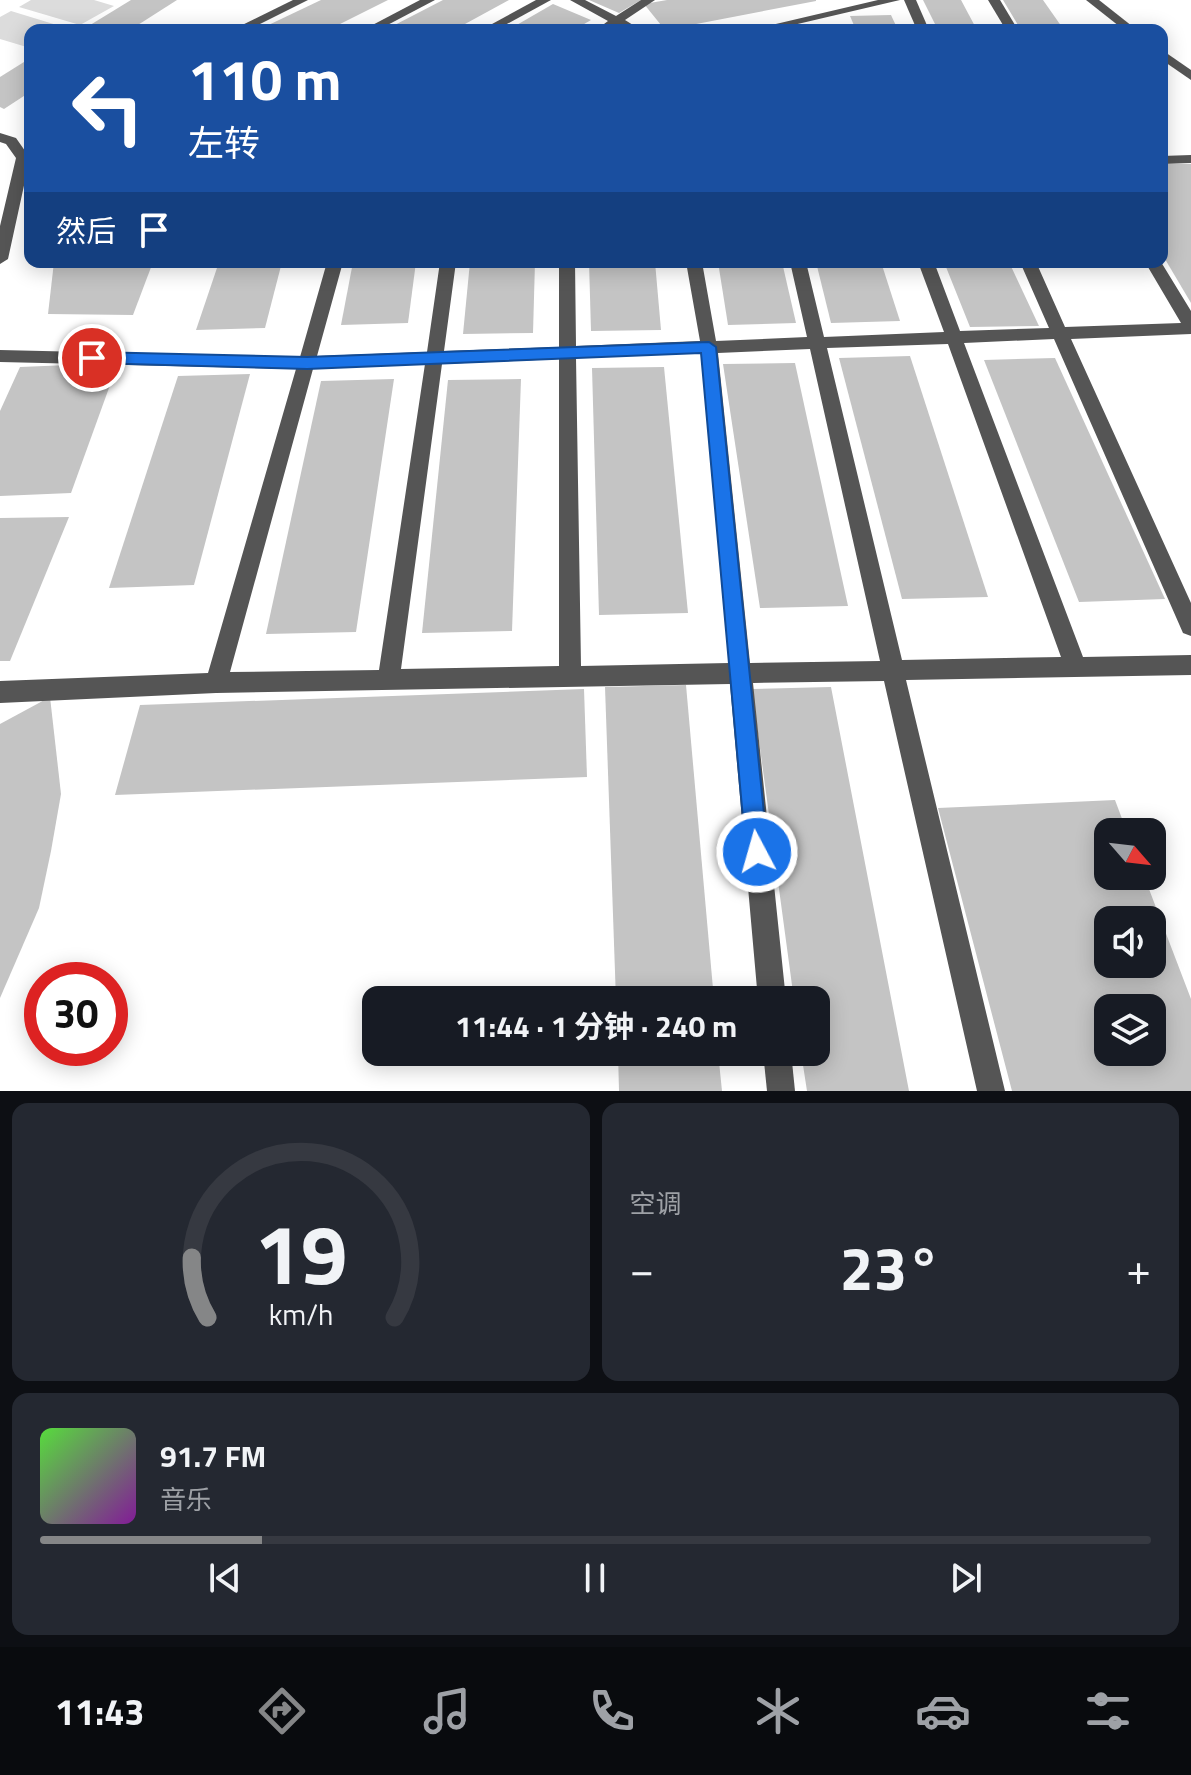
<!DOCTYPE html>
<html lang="zh">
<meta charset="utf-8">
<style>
body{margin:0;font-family:"Titillium Web","Noto Sans SC",sans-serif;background:#242831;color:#f1f3f6;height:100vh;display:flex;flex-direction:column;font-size:30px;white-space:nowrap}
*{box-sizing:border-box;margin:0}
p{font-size:26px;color:#9ea1a6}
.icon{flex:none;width:44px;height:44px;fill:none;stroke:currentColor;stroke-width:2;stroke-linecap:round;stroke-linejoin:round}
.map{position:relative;height:1091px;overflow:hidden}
.panel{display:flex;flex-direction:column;gap:12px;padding:12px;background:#0d0f14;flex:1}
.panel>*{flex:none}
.hud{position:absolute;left:24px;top:24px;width:1144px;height:244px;border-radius:16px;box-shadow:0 4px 20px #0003;background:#1a4fa0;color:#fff;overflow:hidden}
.needle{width:52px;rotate:118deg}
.fabs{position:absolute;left:1094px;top:818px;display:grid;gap:16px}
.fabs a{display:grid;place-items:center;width:72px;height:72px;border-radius:16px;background:#171b24;box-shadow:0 4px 20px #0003;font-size:40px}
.speed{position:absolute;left:24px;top:962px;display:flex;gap:16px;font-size:40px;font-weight:700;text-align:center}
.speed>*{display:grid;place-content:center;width:104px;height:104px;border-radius:50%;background:#171b24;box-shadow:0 4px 20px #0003;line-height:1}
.speed .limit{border:12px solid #d22;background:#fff;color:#111}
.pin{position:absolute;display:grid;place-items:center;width:68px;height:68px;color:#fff;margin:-34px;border:4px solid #fff;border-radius:50%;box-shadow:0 2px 8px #0007}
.me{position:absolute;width:88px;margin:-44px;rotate:354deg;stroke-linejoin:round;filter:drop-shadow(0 0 6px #0008)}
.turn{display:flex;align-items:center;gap:28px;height:168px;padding:0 32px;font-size:36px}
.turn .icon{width:104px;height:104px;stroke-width:2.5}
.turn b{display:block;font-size:56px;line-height:68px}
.then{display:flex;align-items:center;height:76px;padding:0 32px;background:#0003;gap:16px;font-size:30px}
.big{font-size:60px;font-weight:700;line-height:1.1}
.panel .widget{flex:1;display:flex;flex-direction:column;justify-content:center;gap:12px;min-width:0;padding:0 28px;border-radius:16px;background:#242831}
.panel .dial{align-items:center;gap:0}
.dial svg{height:208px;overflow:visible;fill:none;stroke:#363941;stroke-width:7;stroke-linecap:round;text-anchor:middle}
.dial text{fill:#f1f3f6;stroke:none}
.song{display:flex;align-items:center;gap:24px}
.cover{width:96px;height:96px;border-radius:12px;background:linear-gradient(135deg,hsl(110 70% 55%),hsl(290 70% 35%))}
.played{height:8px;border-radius:4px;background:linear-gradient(90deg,#858687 20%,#363941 20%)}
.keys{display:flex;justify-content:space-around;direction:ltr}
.heat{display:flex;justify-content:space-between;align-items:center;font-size:44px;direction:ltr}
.panel .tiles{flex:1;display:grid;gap:12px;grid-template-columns:1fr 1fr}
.widget:last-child{grid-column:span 2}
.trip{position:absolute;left:362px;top:986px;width:468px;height:80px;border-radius:16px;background:#171b24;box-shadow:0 4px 20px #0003;font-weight:700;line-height:80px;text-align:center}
.menu{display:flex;height:128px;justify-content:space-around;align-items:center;background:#090b0e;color:#9ea1a6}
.menu .icon{width:56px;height:56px}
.menu .current{color:#858687}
.menu b{font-size:36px;color:#f1f3f6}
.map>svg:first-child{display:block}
.green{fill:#dcdcdc}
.building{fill:#c4c4c4;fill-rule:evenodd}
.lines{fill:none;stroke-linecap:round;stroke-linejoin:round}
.minor{fill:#555;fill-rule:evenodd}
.route{fill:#1a73e8;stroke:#114b97;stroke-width:2}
</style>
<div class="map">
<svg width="1191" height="1091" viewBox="0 0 1191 1091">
<rect width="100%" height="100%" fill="#fff"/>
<g class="green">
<path d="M 31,0 L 94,0 L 114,6 L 80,25 L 19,7 Z"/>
<path d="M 11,11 L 73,30 L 30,30 L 30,48 L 0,39 L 0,17 Z"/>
</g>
<g class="building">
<path d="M 131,0 L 177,0 L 130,30 L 82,30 Z"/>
<path d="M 321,0 L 388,0 L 328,30 L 258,30 Z"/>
<path d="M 443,0 L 509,0 L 454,30 L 385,30 Z"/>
<path d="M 589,0 L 641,0 L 619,13 Z"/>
<path d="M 667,0 L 816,0 L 816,1 L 665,30 L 644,4 Z"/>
<path d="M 923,0 L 961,0 L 977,30 L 938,30 Z"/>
<path d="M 1003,0 L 1043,0 L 1064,30 L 1021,30 Z"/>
<path d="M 553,4 L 591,20 L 574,30 L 508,30 Z"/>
<path d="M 891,15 L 898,30 L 856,30 L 850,16 Z"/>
<path d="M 24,62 L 30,64 L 30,92 L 4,109 L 0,107 L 0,77 Z"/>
<path d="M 1162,164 L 1191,164 L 1191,303 L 1162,254 Z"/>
<path d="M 54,262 L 153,262 L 133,315 L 48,314 Z"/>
<path d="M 219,262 L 282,262 L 265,328 L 196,330 Z"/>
<path d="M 353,262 L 416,262 L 408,323 L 341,325 Z"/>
<path d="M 470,262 L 535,262 L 533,333 L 463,334 Z"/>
<path d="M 589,262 L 655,262 L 661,330 L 591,331 Z"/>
<path d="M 718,262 L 782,262 L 796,323 L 728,325 Z"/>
<path d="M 816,262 L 881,262 L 900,321 L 831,323 Z"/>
<path d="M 944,262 L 1009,262 L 1039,326 L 970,327 Z"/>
<path d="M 910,356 L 988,597 L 902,599 L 839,358 Z"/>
<path d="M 1055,358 L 1165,599 L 1079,602 L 984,360 Z"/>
<path d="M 118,363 L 71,493 L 0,496 L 0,411 L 20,367 Z"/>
<path d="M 795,363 L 848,606 L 760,608 L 723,364 Z"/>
<path d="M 664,367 L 688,613 L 599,615 L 592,368 Z"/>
<path d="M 250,374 L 194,585 L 109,588 L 178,376 Z"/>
<path d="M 394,379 L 356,632 L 266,634 L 321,381 Z"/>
<path d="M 521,379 L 512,631 L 422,633 L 448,380 Z"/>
<path d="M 69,517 L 10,661 L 0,661 L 0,518 Z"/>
<path d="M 686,685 L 714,1000 L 616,1000 L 605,687 Z"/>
<path d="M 831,687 L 909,1091 L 807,1091 L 801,1052 L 816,1052 L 816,1000 L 794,1000 L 752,689 Z"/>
<path d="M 584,689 L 587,777 L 115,795 L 140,705 Z"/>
<path d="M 50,697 L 61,794 L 51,851 L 39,908 L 0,998 L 0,724 Z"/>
<path d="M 1115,800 L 1127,832 L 1108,832 L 1108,876 L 1144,876 L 1191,999 L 1191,1091 L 1012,1091 L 938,808 ZM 1108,920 L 1152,920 L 1152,964 L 1108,964 ZM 1108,1008 L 1152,1008 L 1152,1052 L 1108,1052 Z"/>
<path d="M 618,1052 L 718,1052 L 722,1091 L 619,1091 Z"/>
</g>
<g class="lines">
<g class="minor">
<path d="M 293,0 L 308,0 L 248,30 L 232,30 Z"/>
<path d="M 420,0 L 435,0 L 378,30 L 363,30 Z"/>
<path d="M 536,0 L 551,0 L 496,30 L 481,30 Z"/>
<path d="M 570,0 L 585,0 L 616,16 L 641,0 L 655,0 L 625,20 L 641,30 L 626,30 L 617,26 L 610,30 L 596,30 L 608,21 Z"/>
<path d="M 878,0 L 900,0 L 772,30 L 750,30 Z"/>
<path d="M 904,0 L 916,0 L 929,30 L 917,30 Z"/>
<path d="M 988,0 L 1000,0 L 1018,30 L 1006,30 Z"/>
<path d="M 1086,0 L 1099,0 L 1137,30 L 1124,30 Z"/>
<path d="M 1162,50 L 1191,70 L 1191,80 L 1162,60 Z"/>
<path d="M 0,133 L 16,138 L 30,158 L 8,259 L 0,264 L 0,226 L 16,158 L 6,144 L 0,142 Z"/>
<path d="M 1191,155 L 1191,163 L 1162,164 L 1162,156 Z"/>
<path d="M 327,262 L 343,262 L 317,356 L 427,352 L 440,262 L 456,262 L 444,351 L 559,347 L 559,262 L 575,262 L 576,346 L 700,341 L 686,262 L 702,262 L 716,341 L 807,337 L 790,262 L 806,262 L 824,337 L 944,332 L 918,262 L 934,262 L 960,331 L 1049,328 L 1020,262 L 1036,262 L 1065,327 L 1181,323 L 1145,262 L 1161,262 L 1191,311 L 1191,334 L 1071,339 L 1191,603 L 1191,636 L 1183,633 L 1054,339 L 964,343 L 1083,657 L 1191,655 L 1191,675 L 906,680 L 1005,1091 L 977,1091 L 884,681 L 753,683 L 786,1000 L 758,1000 L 730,684 L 216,693 L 0,703 L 0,681 L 208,673 L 296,369 L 0,362 L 0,350 L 300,357 ZM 948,344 L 1061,657 L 902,660 L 827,348 ZM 810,349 L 880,661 L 750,663 L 718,353 ZM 701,353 L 729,663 L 581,666 L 576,358 ZM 559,359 L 559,666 L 401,669 L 442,364 ZM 425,364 L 379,670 L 230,672 L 313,369 Z"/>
<path d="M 763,1052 L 791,1052 L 795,1091 L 767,1091 Z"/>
</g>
</g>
<path class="route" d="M 709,342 L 716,347 L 768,852 L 765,860 L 757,863 L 749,860 L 746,852 L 701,353 L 307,369 L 92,363 L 84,358 L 92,352 L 307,357 Z"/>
</svg>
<div class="fabs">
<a><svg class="needle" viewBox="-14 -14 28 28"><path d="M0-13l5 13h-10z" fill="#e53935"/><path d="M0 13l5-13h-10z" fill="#9ea1a6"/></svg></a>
<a><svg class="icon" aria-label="sound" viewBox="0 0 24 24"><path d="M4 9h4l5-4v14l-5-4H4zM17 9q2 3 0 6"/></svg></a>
<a><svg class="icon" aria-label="layers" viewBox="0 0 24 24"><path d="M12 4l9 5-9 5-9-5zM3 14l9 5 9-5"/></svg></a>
</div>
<div class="speed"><div class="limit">30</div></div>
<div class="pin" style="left:92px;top:358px;background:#d93025"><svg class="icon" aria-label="arrive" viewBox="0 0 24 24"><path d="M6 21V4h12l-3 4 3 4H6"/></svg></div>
<svg class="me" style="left:757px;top:852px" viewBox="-20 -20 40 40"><circle r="17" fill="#1a73e8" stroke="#fff" stroke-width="3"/><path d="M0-11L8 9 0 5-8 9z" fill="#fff"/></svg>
<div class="trip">11:44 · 1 分钟 · 240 m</div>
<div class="hud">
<div class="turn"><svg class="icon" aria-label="left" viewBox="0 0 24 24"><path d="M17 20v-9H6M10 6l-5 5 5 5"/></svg><div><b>110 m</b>左转</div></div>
<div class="then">然后<svg class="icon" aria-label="arrive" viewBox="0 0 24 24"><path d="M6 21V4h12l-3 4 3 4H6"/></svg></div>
</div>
</div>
<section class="panel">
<div class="tiles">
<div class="widget dial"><svg viewBox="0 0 100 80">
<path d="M14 69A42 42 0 1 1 86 69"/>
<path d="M14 69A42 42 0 0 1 8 46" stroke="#858687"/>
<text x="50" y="56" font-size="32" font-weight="700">19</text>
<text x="50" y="72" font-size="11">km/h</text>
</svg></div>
<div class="widget"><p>空调</p>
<div class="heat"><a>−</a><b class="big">23°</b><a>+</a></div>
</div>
<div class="widget">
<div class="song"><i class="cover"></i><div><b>91.7 FM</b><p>音乐</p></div></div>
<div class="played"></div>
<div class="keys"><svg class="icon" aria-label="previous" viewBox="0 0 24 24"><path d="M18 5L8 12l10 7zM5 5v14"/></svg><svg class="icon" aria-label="pause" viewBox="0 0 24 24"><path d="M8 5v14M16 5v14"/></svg><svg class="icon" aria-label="next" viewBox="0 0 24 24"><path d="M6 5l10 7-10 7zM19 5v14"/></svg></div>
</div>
</div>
</section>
<nav class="menu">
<b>11:43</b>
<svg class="icon current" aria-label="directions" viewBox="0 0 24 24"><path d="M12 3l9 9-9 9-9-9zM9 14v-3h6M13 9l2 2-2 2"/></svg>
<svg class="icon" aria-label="music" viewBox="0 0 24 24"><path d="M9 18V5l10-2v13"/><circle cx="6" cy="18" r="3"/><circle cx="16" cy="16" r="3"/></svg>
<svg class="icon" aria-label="phone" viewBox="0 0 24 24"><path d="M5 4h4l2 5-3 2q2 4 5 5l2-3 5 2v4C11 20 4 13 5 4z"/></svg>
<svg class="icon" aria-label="climate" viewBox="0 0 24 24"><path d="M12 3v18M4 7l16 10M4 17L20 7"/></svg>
<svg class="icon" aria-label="car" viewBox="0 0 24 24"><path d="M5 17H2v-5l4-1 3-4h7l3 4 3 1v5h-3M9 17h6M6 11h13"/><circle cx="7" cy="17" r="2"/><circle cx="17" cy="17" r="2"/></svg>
<svg class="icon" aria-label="filters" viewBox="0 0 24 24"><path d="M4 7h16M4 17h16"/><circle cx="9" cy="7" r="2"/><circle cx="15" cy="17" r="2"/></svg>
</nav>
